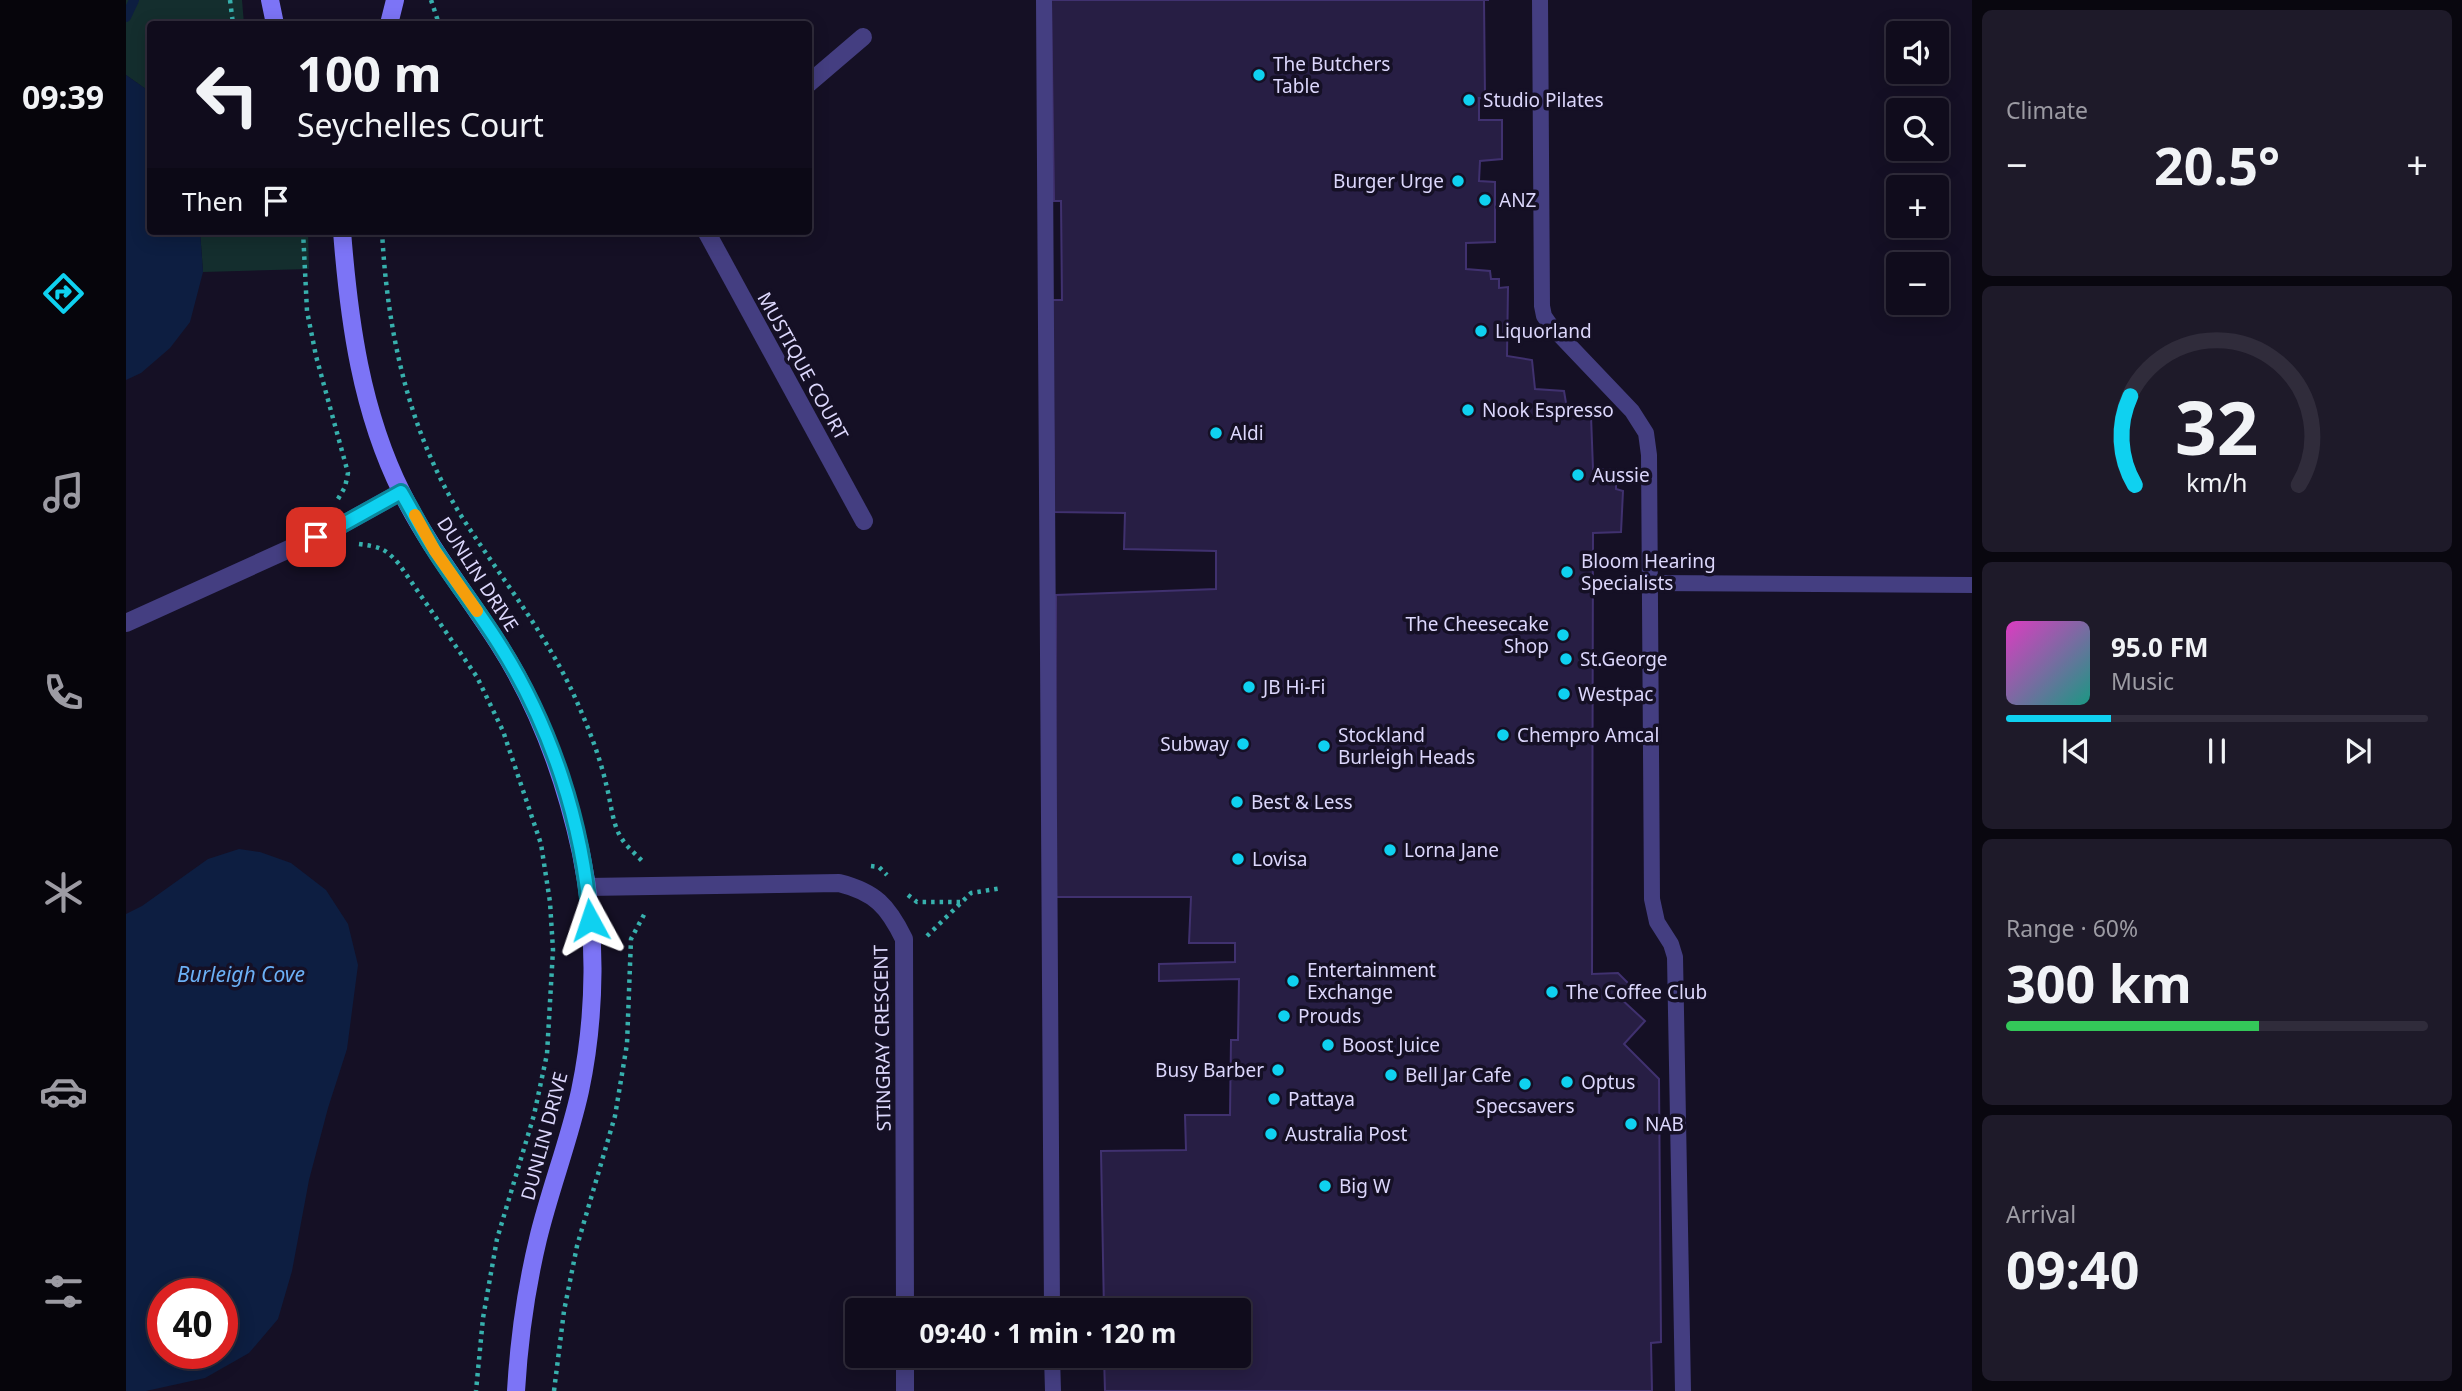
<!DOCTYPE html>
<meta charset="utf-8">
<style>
body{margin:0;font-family:"Noto Sans",sans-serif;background:#1e1a29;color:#f1f3f6;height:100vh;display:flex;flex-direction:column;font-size:26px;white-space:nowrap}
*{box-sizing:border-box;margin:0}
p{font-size:23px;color:#9c9ba3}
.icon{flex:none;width:38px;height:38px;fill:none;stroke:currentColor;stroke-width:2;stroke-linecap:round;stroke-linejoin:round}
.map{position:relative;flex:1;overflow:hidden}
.details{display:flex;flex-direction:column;gap:10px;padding:10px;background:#09070f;width:490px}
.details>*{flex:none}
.top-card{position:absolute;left:21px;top:21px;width:665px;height:214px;border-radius:7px;box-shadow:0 4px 18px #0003,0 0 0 2px #302c3b;background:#100c1c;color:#f1f3f6;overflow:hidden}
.buttons{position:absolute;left:1760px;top:21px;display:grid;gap:14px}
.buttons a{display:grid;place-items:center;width:63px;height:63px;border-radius:7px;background:#100c1c;box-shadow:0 4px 18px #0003,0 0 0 2px #302c3b;font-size:35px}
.speed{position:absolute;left:21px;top:1278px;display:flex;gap:14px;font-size:35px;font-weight:700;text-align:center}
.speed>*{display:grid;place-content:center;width:91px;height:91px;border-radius:50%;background:#100c1c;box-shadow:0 4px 18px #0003,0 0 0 2px #302c3b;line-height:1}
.speed .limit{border:10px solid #d22;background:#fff;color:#111}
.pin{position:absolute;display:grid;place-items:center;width:60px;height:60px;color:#fff;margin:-30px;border-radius:14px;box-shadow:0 4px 10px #0006}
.me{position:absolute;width:77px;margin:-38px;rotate:355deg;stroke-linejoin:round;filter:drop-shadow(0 0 5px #0008)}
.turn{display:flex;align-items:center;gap:24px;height:147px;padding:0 35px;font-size:32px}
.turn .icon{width:91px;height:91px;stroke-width:2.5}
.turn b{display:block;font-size:49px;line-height:60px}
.then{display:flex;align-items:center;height:66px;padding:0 35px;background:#0003;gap:14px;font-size:26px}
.big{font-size:52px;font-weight:700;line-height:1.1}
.details .tile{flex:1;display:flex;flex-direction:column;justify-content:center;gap:10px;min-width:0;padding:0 24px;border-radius:10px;background:#1e1a29}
.details .dial{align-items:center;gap:0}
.dial svg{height:182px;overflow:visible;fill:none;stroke:#302c3b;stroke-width:7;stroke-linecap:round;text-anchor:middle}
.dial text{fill:#f1f3f6;stroke:none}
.song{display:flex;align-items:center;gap:21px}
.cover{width:84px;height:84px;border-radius:10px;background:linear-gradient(135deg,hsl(310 70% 55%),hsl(170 70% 35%))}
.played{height:7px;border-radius:4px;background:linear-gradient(90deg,#0fd1f0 25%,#302c3b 25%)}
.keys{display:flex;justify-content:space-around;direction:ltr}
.heat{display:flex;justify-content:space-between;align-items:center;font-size:38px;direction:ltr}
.charge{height:10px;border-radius:5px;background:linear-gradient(90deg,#34c759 60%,#302c3b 0)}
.trip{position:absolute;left:719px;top:1298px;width:406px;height:70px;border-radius:7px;background:#100c1c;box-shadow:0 4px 18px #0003,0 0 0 2px #302c3b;font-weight:700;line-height:70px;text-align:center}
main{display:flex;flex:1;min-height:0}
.tab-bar{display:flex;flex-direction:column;width:126px;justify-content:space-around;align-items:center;background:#06050b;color:#9c9ba3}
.tab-bar .icon{width:49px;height:49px}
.tab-bar .selected{color:#0fd1f0}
.tab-bar b{font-size:32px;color:#f1f3f6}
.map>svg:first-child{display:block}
.green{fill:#142e2e}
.water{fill:#0d1e41;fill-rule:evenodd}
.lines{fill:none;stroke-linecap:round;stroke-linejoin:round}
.stream{stroke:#0d1e41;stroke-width:10}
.building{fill:#271e44;stroke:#40316f;stroke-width:2}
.path{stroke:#37b0ad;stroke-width:4.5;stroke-dasharray:3.5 5;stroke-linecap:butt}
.lane{stroke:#443e81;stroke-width:16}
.street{stroke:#443e81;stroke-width:18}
.secondary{stroke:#7c74f6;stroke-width:18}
.route-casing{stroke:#0a889c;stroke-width:18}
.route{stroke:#0fd1f0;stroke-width:12}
.slow{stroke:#f59e0b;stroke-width:12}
.poi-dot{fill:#0fd1f0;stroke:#151025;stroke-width:2.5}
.labels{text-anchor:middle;stroke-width:7;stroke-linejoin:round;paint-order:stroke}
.poi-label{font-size:19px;fill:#dcd7fc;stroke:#151025;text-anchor:start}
.street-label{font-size:19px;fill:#dcd7fc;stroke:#151025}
.water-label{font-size:21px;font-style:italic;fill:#6bb0f6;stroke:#151025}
</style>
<main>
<nav class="tab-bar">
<b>09:39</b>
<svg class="icon selected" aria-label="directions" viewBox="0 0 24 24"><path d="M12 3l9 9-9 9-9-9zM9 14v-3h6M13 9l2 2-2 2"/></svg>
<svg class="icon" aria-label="music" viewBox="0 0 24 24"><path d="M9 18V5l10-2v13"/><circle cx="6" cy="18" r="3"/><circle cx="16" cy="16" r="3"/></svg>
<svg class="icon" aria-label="phone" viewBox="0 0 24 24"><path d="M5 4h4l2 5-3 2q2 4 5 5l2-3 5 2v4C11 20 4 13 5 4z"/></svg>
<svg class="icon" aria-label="climate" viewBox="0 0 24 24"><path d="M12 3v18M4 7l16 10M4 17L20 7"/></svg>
<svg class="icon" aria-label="car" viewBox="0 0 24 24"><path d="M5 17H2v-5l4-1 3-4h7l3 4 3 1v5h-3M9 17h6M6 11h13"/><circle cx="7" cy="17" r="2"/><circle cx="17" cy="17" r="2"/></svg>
<svg class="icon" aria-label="filters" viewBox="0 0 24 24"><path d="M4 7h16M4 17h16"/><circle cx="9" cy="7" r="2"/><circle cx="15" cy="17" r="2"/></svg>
</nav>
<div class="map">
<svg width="1846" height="1391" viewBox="0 0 1846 1391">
<rect width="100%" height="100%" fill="#151025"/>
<g class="green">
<path d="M 0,0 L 116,0 L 118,24 L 24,24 L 24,92 L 0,75 Z"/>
<path d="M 74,231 L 182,231 L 183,269 L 77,272 Z"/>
</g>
<g class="water">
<path d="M 0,75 L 24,92 L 24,231 L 74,231 L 77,272 L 64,322 L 44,348 L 15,373 L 0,380 Z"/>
<path d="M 113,849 L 134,852 L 165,863 L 200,890 L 222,924 L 232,965 L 221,1049 L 202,1108 L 183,1180 L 166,1271 L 152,1319 L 123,1353 L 79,1378 L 20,1391 L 0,1391 L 0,914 L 16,906 L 82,859 ZM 37,1293 L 96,1293 L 96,1353 L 37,1353 Z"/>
</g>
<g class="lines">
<path class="stream" d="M 0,17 L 8,0"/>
</g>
<path class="building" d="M 925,0 L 1363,0 L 1358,0 L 1359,98 L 1353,98 L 1353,120 L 1376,120 L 1376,159 L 1354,161 L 1353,181 L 1369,182 L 1369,242 L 1340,243 L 1340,269 L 1364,271 L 1365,279 L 1373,279 L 1373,288 L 1382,287 L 1381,356 L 1406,360 L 1409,389 L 1438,391 L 1442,415 L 1465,416 L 1467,469 L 1490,469 L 1490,489 L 1497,491 L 1495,532 L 1467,533 L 1466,974 L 1492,973 L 1505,986 L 1494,998 L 1519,1021 L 1498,1044 L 1533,1079 L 1535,1342 L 1525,1343 L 1526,1391 L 979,1391 L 978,1356 L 1113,1356 L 1113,1311 L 978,1311 L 975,1151 L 1060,1150 L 1059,1115 L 1104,1115 L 1105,1040 L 1112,1040 L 1113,979 L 1033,981 L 1033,964 L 1109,962 L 1109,943 L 1063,943 L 1065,897 L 929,897 L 930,595 L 1090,589 L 1090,551 L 998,549 L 999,513 L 928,512 L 926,300 L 936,300 L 935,201 L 928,201 Z"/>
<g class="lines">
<g class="path">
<path d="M 104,0 L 107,24"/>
<path d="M 305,0 L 313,24"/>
<path d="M 177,231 L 181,311 L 190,356 L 222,473 L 219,487 L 212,499"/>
<path d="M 256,231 C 261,330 282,429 334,514 C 372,574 417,629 447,693 C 461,724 474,756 481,788 C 485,803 486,820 493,834 C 499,846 509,853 517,862"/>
<path d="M 233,544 C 254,547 259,548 273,564 L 351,677 L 377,731 L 415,844 L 424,902 L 427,950 L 421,1054 L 408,1115 L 371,1239 L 357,1318 L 350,1391"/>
<path d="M 745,866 L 753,867 L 761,875"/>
<path d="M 782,895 L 791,902 L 834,902"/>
<path d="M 801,936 L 845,893 L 876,888"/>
<path d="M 428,1391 L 438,1311 L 451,1246 L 489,1116 L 501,1044 L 505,939 L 520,911"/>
</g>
<g class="lane">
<path d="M 918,0 L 926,1311"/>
<path d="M 1414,0 L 1416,306 L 1418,316 L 1425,326 L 1506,411 L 1520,433 L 1523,455 L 1526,899 L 1531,922 L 1545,944 L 1549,957 L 1557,1391"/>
<path d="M 1525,583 L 1846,585"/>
<path d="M 926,1356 L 927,1391"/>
</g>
<g class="street">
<path d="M 682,84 L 737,37"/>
<path d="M 580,231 L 738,521"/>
<path d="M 0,623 L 214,526 L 275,492"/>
<path d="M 461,887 L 713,883 C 749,892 762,906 778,939 L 779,1311"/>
<path d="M 779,1391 L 779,1356"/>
</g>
<g class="secondary">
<path d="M 144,0 L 149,24"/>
<path d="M 263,24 L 269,0"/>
<path d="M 216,231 C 223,321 235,411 276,493 C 302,546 340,593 372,643 C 413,707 439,779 455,853 C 471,929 470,1015 454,1091 C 443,1141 424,1189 412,1239 C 400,1289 393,1340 390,1391"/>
</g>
</g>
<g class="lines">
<g class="route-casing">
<path id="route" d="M 190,537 L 214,526 L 275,492 C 287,512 297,533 310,552 C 330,583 353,612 373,644 C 425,726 457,823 464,920"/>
</g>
<use href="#route" class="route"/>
<path class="slow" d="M 289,515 L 309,551 L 351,611"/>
</g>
<g class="poi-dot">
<circle cx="1133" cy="75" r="7"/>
<circle cx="1343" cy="100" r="7"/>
<circle cx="1332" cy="181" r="7"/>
<circle cx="1359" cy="200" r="7"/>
<circle cx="1355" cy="331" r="7"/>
<circle cx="1342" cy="410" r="7"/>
<circle cx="1090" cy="433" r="7"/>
<circle cx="1452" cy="475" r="7"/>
<circle cx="1441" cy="572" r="7"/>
<circle cx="1437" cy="635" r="7"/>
<circle cx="1440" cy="659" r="7"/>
<circle cx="1123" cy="687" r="7"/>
<circle cx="1438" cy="694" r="7"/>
<circle cx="1377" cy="735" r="7"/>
<circle cx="1117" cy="744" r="7"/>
<circle cx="1198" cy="746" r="7"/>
<circle cx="1111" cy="802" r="7"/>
<circle cx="1264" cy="850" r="7"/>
<circle cx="1112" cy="859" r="7"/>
<circle cx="1167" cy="981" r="7"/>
<circle cx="1426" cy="992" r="7"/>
<circle cx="1158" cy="1016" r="7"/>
<circle cx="1202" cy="1045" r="7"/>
<circle cx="1152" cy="1070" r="7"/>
<circle cx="1265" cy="1075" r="7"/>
<circle cx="1441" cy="1082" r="7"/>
<circle cx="1399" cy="1084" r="7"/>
<circle cx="1148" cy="1099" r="7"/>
<circle cx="1505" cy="1124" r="7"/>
<circle cx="1145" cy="1134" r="7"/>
<circle cx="1199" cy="1186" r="7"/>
</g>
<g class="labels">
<g class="poi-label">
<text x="1147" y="71">The Butchers<tspan x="1147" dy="22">Table</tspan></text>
<text x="1357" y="107">Studio Pilates</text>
<text x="1318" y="188" text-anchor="end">Burger Urge</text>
<text x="1373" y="207">ANZ</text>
<text x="1369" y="338">Liquorland</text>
<text x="1356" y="417">Nook Espresso</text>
<text x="1104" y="440">Aldi</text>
<text x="1466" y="482">Aussie</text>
<text x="1455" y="568">Bloom Hearing<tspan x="1455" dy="22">Specialists</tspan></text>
<text x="1423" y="631" text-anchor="end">The Cheesecake<tspan x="1423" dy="22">Shop</tspan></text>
<text x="1454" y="666">St.George</text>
<text x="1137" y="694">JB Hi-Fi</text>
<text x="1452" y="701">Westpac</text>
<text x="1212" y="742">Stockland<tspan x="1212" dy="22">Burleigh Heads</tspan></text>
<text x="1391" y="742">Chempro Amcal</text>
<text x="1103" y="751" text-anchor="end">Subway</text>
<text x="1125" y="809">Best &amp; Less</text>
<text x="1278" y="857">Lorna Jane</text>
<text x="1126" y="866">Lovisa</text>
<text x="1181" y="977">Entertainment<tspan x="1181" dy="22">Exchange</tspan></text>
<text x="1440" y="999">The Coffee Club</text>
<text x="1172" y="1023">Prouds</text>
<text x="1216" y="1052">Boost Juice</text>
<text x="1138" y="1077" text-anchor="end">Busy Barber</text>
<text x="1279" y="1082">Bell Jar Cafe</text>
<text x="1455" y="1089">Optus</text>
<text x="1162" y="1106">Pattaya</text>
<text x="1399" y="1113" text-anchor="middle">Specsavers</text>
<text x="1519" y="1131">NAB</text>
<text x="1159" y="1141">Australia Post</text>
<text x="1213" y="1193">Big W</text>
</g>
<g class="street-label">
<text transform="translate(677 366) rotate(61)" y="7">MUSTIQUE COURT</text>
<text transform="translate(352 574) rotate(57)" y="7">DUNLIN DRIVE</text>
<text transform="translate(756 1038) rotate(-91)" y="7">STINGRAY CRESCENT</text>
<text transform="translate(418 1136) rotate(-75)" y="7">DUNLIN DRIVE</text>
</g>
<g class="water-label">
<text x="115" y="982">Burleigh Cove</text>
</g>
</g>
</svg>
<div class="buttons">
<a><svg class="icon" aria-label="sound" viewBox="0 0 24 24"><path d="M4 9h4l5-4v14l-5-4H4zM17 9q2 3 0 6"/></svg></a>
<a><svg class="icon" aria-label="search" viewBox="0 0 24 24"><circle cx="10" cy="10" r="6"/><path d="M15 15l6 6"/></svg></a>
<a>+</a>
<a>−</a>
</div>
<div class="speed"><div class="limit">40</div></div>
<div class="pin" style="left:190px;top:537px;background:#d93025"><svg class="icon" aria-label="arrive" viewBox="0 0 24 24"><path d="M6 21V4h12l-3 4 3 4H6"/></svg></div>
<svg class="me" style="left:464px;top:920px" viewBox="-20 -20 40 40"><path d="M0-17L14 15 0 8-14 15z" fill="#0fd1f0" stroke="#fff" stroke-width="4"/></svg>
<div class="trip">09:40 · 1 min · 120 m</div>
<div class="top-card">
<div class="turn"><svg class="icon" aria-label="left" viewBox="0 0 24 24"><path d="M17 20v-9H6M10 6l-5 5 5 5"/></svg><div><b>100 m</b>Seychelles Court</div></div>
<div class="then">Then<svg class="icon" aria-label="arrive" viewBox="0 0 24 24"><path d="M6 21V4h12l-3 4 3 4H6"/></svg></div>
</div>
</div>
<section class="details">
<div class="tile"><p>Climate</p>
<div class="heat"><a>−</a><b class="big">20.5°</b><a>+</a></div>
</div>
<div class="tile dial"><svg viewBox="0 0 100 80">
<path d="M14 69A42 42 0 1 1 86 69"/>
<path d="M14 69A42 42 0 0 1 12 30" stroke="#0fd1f0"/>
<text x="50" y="56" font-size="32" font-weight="700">32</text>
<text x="50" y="72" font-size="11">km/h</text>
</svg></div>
<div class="tile">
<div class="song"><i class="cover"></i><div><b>95.0 FM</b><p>Music</p></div></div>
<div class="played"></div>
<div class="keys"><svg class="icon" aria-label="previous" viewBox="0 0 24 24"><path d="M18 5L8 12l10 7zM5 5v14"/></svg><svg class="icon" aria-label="pause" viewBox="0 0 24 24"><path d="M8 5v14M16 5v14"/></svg><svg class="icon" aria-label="next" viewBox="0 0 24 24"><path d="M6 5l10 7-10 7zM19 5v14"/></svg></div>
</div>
<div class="tile"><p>Range · 60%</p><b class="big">300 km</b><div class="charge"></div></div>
<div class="tile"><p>Arrival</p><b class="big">09:40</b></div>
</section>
</main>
